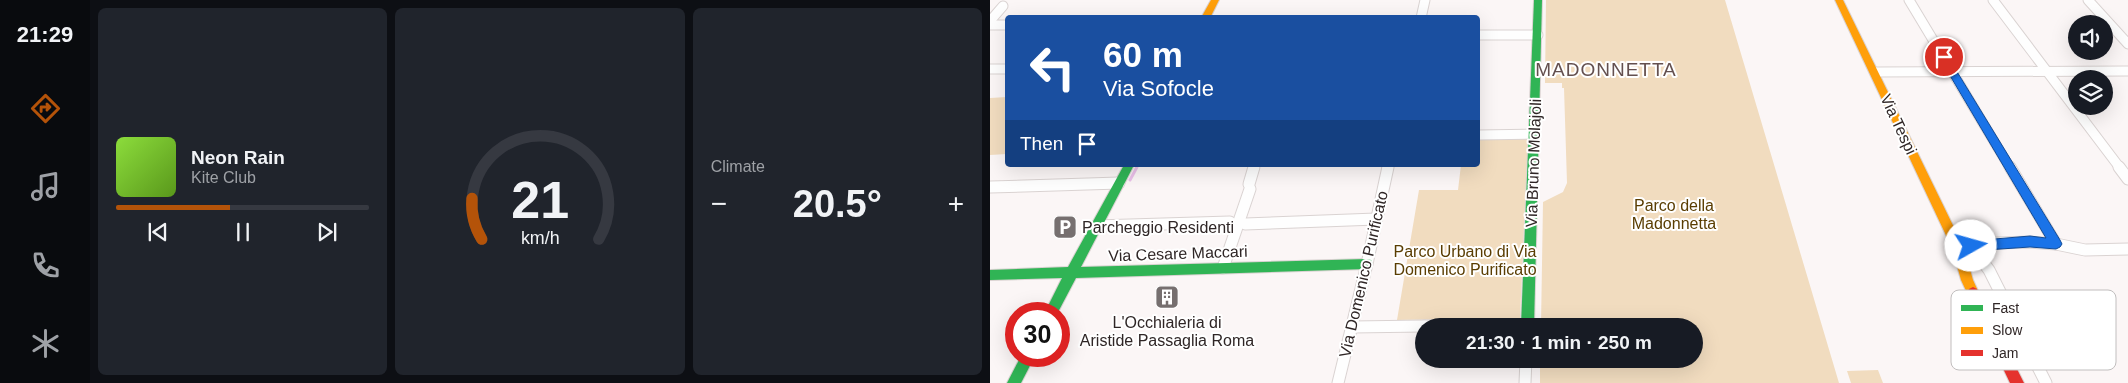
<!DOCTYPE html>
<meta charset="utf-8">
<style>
body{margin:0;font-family:Helvetica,sans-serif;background:#20242c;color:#f1f3f6;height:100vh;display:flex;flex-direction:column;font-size:19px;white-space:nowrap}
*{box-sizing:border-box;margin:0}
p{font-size:16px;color:#9ea1a6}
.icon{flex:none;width:28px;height:28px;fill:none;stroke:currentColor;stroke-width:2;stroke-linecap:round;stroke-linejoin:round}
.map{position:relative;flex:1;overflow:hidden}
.sheet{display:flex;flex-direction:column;gap:8px;padding:8px;background:#0d0f14;width:900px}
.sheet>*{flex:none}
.hud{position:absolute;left:15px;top:15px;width:475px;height:152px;border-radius:5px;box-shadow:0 5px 20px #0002;background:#1a4fa0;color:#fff;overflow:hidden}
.controls{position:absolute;left:1078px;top:15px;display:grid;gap:10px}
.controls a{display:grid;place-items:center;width:45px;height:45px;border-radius:50%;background:#171b24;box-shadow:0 5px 20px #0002;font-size:25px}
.speed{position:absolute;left:15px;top:302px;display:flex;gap:10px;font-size:25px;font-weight:700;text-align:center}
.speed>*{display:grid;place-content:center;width:65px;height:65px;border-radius:50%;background:#171b24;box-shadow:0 5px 20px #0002;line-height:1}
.speed .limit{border:8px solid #d22;background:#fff;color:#111}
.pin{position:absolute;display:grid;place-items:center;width:42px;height:42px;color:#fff;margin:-21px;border:2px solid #fff;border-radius:50%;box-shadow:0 1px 5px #0007}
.me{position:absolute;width:55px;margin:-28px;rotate:83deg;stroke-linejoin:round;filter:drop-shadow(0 0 4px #0008)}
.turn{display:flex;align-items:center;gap:18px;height:105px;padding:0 15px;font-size:22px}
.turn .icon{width:65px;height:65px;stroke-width:2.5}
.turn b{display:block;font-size:35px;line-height:42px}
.then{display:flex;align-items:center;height:48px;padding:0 15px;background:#0003;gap:10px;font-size:19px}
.big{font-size:38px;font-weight:700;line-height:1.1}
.sheet .widget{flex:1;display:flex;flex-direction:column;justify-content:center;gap:8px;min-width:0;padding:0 18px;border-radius:8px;background:#20242c}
.sheet .dial{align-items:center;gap:0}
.dial svg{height:130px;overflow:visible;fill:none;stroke:#363941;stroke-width:7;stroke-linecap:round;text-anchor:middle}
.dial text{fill:#f1f3f6;stroke:none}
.song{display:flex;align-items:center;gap:15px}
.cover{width:60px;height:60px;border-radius:8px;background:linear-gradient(135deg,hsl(90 70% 55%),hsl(90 70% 35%))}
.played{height:5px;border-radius:2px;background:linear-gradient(90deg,#b45309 45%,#363941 45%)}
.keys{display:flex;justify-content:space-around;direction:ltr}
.heat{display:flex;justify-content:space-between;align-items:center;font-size:28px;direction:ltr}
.sheet .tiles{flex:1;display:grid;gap:8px;grid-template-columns:repeat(3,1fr)}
.trip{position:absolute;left:425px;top:318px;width:288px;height:50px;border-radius:25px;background:#171b24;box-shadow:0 5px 20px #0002;font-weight:700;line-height:50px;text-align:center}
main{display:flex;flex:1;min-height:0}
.tab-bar{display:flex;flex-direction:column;width:90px;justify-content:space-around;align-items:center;background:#090b0e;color:#9ea1a6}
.tab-bar .icon{width:35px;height:35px}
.tab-bar .active{color:#b45309}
.tab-bar b{font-size:22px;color:#f1f3f6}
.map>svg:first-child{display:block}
.green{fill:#f1dcbf}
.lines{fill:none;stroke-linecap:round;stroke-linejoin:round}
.stream-far1{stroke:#eac0e9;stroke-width:2.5}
.stream{stroke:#eac0e9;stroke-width:3}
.street-far1-casing{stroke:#dad3d2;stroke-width:11}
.street-casing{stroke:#dad3d2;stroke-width:13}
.fast-casing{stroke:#dad3d2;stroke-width:2}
.slow-casing{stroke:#dad3d2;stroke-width:2}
.jam-casing{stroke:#dad3d2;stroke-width:2}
.street-far1{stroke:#fefefe;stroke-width:9}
.street{stroke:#fefefe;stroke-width:11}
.fast{fill:#30b455;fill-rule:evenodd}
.slow{fill:#ff9f0a;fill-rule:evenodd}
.jam{fill:#e5322d;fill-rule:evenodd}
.route{fill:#1a73e8;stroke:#114b97}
.labels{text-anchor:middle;stroke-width:4;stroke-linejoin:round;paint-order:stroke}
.street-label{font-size:16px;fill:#2f2626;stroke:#fff}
.park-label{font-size:16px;fill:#5a3d02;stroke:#fff}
.poi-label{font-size:16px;fill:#2f2626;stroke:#fff;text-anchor:start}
.quarter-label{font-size:19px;letter-spacing:1px;fill:#64504f;stroke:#fff}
.key{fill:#fff;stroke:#c1bebe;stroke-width:1}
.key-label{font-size:14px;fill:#2f2626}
</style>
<main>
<nav class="tab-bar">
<b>21:29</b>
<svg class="icon active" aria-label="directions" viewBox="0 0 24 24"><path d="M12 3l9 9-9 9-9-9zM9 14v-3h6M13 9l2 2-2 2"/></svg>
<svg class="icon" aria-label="music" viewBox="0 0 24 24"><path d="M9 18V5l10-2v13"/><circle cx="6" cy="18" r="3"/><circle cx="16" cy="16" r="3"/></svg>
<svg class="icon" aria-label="phone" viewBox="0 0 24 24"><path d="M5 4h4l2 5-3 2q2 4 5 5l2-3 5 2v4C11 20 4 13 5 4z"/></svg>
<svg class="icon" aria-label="climate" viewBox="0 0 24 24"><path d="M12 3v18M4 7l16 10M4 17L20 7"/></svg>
</nav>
<section class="sheet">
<div class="tiles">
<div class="widget">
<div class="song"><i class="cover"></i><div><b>Neon Rain</b><p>Kite Club</p></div></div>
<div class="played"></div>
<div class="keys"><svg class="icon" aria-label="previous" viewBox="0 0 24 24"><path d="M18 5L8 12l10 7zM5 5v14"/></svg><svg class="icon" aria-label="pause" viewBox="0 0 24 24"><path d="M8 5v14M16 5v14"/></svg><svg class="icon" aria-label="next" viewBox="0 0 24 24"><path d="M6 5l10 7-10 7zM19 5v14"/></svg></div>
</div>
<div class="widget dial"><svg viewBox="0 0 100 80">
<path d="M14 69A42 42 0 1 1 86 69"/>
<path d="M14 69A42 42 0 0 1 8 44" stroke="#b45309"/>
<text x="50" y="56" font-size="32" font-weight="700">21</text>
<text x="50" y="72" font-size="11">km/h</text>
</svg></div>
<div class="widget"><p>Climate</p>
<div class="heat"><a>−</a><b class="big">20.5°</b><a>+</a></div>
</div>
</div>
</section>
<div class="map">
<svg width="1138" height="383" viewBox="0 0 1138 383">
<rect width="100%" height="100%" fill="#fbf6f6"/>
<g class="green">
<path d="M 556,0 L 735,0 L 849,383 L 550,383 L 550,359 L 704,359 L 704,326 L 551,326 L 553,202 L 573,192 L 577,183 L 574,88 L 572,88 L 572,83 L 555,83 Z"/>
<path d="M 17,97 L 17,154 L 0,155 L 0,98 Z"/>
<path d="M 488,138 L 538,138 L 530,318 L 407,320 L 429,190 L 468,190 L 471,165 L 488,165 Z"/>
<path d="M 888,370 L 893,383 L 861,383 L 857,371 Z"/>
</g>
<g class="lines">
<path class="stream-far1" d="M 146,168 L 148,165"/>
<path class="stream" d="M 140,180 L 147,167"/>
<g class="street-far1-casing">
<g id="street-far1">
<path d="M 919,0 L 1020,168"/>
<path d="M 1003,0 L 1130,168"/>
<path d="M 1098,0 L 1138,44"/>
<path d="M 431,18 L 435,0"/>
<path d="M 0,21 L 13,6"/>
<path d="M 0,25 L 18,25"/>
<path d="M 488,35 L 548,35"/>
<path d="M 0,69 L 18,69"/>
<path d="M 885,72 L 1138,71"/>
<path d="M 488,135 L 545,134"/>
<path d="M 264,168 L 265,165"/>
<path d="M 397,168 L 398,165"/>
</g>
</g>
<g class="street-casing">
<g id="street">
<path d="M 1020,167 L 1066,244"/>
<path d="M 1129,167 L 1138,179"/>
<path d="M 259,184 L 264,167"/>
<path d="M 0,187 L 129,183"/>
<path d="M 255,224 L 386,219"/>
<path d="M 106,226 L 240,222"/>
<path d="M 981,246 L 999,270 L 1056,383"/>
<path d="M 968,248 L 1008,243 L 1040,242 L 1066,244 L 1095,250 L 1138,249"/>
<path d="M 233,268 L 260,189"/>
<path d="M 435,326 L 522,325"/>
<path d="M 362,327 L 434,326"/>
<path d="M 348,383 L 377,264 L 398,167"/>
<path d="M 535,383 L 536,359"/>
</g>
</g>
<g class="fast-casing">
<g id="fast">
<path d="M 544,0 L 552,0 L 544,326 L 531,326 Z"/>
<path d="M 134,165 L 144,165 L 91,267 L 377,259 L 381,260 L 383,264 L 381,268 L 377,269 L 86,278 L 67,314 L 54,314 L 72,278 L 0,280 L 0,270 L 78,267 Z"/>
<path d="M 31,356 L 45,356 L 31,383 L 17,383 Z"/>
</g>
</g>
<g class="slow-casing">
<g id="slow">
<path d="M 221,0 L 229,0 L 220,18 L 211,18 Z"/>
<path d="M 845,0 L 853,0 L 974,248 L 983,280 L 989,293 L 987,297 L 983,299 L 979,297 L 971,280 L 962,248 Z"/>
</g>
</g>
<g class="jam-casing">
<path id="jam" d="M 983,287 L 987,289 L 1034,383 L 1020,383 L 977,293 L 979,289 Z"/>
</g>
<use href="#street-far1" class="street-far1"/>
<use href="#street" class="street"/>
<use href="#fast" class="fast"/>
<use href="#slow" class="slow"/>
<use href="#jam" class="jam"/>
</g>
<path class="route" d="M 954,54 L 958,57 L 1070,240 L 1072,244 L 1070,247 L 1066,249 L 1040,247 L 981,251 L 977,249 L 975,246 L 977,242 L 981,241 L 1040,236 L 1056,238 L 949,57 Z"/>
<defs>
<g id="parking-square" transform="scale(1.25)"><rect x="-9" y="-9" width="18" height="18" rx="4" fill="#766f6f" stroke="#fff"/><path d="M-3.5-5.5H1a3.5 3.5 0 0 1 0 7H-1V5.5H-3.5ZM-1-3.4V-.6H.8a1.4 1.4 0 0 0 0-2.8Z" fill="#fff"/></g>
<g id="building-square" transform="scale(1.25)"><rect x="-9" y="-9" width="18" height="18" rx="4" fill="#766f6f" stroke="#fff"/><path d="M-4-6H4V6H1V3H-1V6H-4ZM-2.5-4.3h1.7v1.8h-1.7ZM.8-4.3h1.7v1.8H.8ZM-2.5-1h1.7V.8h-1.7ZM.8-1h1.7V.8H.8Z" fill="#fff"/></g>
</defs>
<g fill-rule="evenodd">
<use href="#parking-square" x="75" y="227"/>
<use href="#building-square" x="177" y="297"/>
</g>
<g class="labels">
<g class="street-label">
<text transform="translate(909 124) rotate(65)" y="6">Via Tespi</text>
<text transform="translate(543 163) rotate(-88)" y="6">Via Bruno Molajoli</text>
<text transform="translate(188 253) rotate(-2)" y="6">Via Cesare Maccari</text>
<text transform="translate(373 274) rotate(-77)" y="6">Via Domenico Purificato</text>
</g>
<g class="park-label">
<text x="684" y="211">Parco della<tspan x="684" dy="18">Madonnetta</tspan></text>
<text x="475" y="257">Parco Urbano di Via<tspan x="475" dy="18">Domenico Purificato</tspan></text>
</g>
<g class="poi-label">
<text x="92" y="233">Parcheggio Residenti</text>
<text x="177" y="328" text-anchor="middle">L'Occhialeria di<tspan x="177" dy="18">Aristide Passaglia Roma</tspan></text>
</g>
<g class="quarter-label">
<text x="616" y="76">MADONNETTA</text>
</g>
</g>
<rect x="961" y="290" width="165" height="80" rx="8" class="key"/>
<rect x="971" y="305" width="22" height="6" fill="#30b455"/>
<rect x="971" y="327" width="22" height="7" fill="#ff9f0a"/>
<rect x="971" y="350" width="22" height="6" fill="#e5322d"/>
<g class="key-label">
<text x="1002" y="313">Fast</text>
<text x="1002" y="335">Slow</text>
<text x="1002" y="358">Jam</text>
</g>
</svg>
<div class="controls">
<a><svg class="icon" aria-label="sound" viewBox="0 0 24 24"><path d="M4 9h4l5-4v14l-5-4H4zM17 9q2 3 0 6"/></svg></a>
<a><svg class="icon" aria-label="layers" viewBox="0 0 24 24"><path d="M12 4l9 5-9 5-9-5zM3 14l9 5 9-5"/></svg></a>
</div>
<div class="speed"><div class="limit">30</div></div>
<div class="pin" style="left:954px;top:57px;background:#d93025"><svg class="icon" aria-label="arrive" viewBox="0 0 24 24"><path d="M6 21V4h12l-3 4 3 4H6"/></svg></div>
<svg class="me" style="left:981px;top:246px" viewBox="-20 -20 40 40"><circle r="19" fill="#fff"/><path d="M0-13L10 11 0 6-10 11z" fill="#1a73e8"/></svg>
<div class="trip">21:30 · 1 min · 250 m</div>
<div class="hud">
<div class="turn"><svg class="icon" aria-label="left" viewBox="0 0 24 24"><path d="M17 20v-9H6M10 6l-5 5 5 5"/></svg><div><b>60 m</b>Via Sofocle</div></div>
<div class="then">Then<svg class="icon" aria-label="arrive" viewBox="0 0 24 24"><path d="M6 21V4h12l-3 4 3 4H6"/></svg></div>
</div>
</div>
</main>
